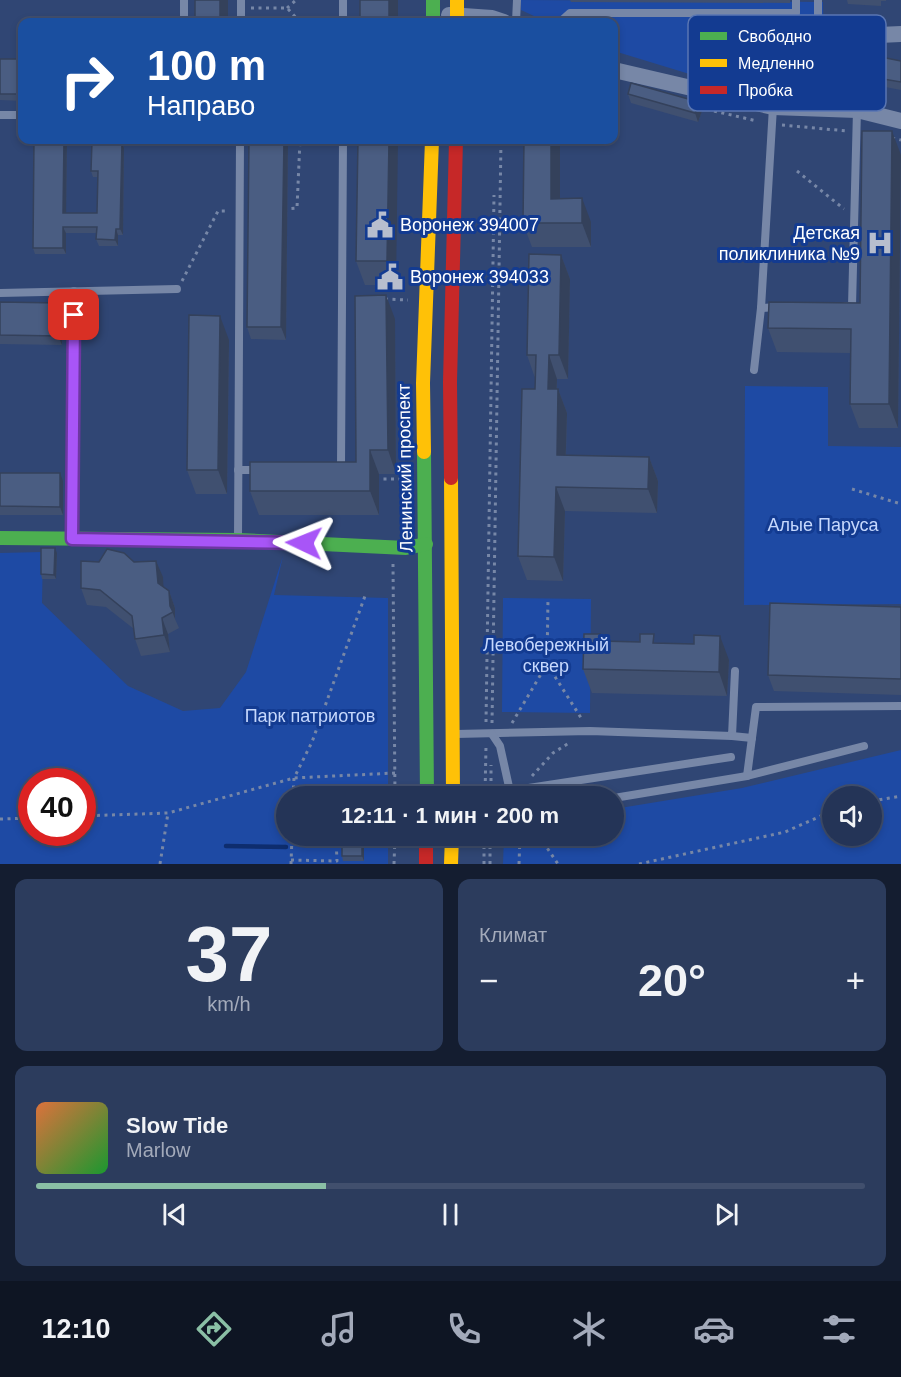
<!DOCTYPE html>
<html lang="ru">
<meta charset="utf-8">
<style>
body{margin:0;font-family:Arial,sans-serif;background:#2c3c5d;color:#f1f3f6;height:100vh;display:flex;flex-direction:column;font-size:22px;white-space:nowrap}
*{box-sizing:border-box;margin:0}
p{font-size:20px;color:#a3aaba}
.icon{flex:none;width:33px;height:33px;fill:none;stroke:currentColor;stroke-width:2;stroke-linecap:round;stroke-linejoin:round}
.map{position:relative;height:864px;overflow:hidden}
.details{display:flex;flex-direction:column;gap:15px;padding:15px;background:#141d30;flex:1}
.details>*{flex:none}
.hud{position:absolute;left:18px;top:18px;width:600px;height:126px;border-radius:12px;box-shadow:0 3px 9px #0003,0 0 0 2px #414f6d;background:#1a4fa0;color:#fff;overflow:hidden}
.tools{position:absolute;left:822px;top:786px;display:grid;gap:12px}
.tools a{display:grid;place-items:center;width:60px;height:60px;border-radius:50%;background:#243457;box-shadow:0 3px 9px #0003,0 0 0 2px #414f6d;font-size:30px}
.speed{position:absolute;left:18px;top:768px;display:flex;gap:12px;font-size:30px;font-weight:700;text-align:center}
.speed>*{display:grid;place-content:center;width:78px;height:78px;border-radius:50%;background:#243457;box-shadow:0 3px 9px #0003,0 0 0 2px #414f6d;line-height:1}
.speed .limit{border:9px solid #d22;background:#fff;color:#111}
.pin{position:absolute;display:grid;place-items:center;width:51px;height:51px;color:#fff;margin:-26px;border-radius:12px;box-shadow:0 3px 9px #0006}
.me{position:absolute;width:66px;margin:-33px;rotate:272deg;stroke-linejoin:round;filter:drop-shadow(0 0 4px #0008)}
.turn{display:flex;align-items:center;gap:21px;height:126px;padding:0 30px;font-size:27px}
.turn .icon{width:78px;height:78px;stroke-width:2.5}
.turn b{display:block;font-size:42px;line-height:51px}
.big{font-size:45px;font-weight:600;line-height:1.1}
.details .card{flex:1;display:flex;flex-direction:column;justify-content:center;gap:9px;min-width:0;padding:0 21px;border-radius:12px;background:#2c3c5d}
.details .dial{align-items:center;gap:0}
.dial b{font-size:78px;line-height:1}
.song{display:flex;align-items:center;gap:18px}
.cover{width:72px;height:72px;border-radius:9px;background:linear-gradient(135deg,hsl(20 70% 55%),hsl(130 70% 35%))}
.played{height:6px;border-radius:3px;background:linear-gradient(90deg,#8abfa5 35%,#414f6d 35%)}
.keys{display:flex;justify-content:space-around;direction:ltr}
.heat{display:flex;justify-content:space-between;align-items:center;font-size:33px;direction:ltr}
.details .tiles{flex:1;display:grid;gap:15px;grid-template-columns:1fr 1fr}
.card:last-child{grid-column:span 2}
.trip{position:absolute;left:276px;top:786px;width:348px;height:60px;border-radius:30px;background:#243457;box-shadow:0 3px 9px #0003,0 0 0 2px #414f6d;font-weight:600;line-height:60px;text-align:center}
.tab-bar{display:flex;height:96px;justify-content:space-around;align-items:center;background:#0e1523;color:#a3aaba}
.tab-bar .icon{width:42px;height:42px}
.tab-bar .selected{color:#8abfa5}
.tab-bar b{font-size:27px;color:#f1f3f6}
.map>svg:first-child{display:block}
.green{fill:#1e4aa4;fill-rule:evenodd}
.lines{fill:none;stroke-linecap:round;stroke-linejoin:round}
.stream{stroke:#0e2d6e;stroke-width:4.5}
.path{stroke:#7787a7;stroke-width:3;stroke-dasharray:3 4.5;stroke-linecap:butt}
.lane{stroke:#7787a7;stroke-width:8}
.street{stroke:#7787a7;stroke-width:16}
.fast{stroke:#4caf50;stroke-width:14}
.slow{stroke:#ffc107;stroke-width:14}
.jam{stroke:#c62828;stroke-width:14}
.wall{fill:#405070}
.shaded-wall{fill:#34415b}
.building{fill:#4a5d82;stroke:#34415b;stroke-width:1.5}
.route-casing{stroke:#6d37a1;stroke-width:15}
.route{stroke:#a855f7;stroke-width:10}
.labels{text-anchor:middle;stroke-width:6;stroke-linejoin:round;paint-order:stroke}
.poi-label{font-size:18px;fill:#fff;stroke:#133b91;text-anchor:start}
.street-label{font-size:18px;fill:#fff;stroke:#133b91}
.park-label{font-size:18px;fill:#c6d8fd;stroke:#133b91}
.key{fill:#133b91;stroke:#5a76b2;stroke-width:1.5}
.key-label{font-size:16px;fill:#fff}
</style>
<div class="map">
<svg width="901" height="864" viewBox="0 0 901 864">
<rect width="100%" height="100%" fill="#304674"/>
<g class="green">
<path d="M 521,0 L 823,2 L 824,52 L 857,52 L 855,85 L 833,98 L 755,94 L 614,51 L 614,22 L 547,22 L 521,10 Z"/>
<path d="M 745,386 L 828,387 L 828,446 L 901,447 L 901,604 L 744,605 Z"/>
<path d="M 43,552 L 42,603 L 128,686 L 183,711 L 220,708 L 246,672 L 283,556 L 274,595 L 388,598 L 388,796 L 286,796 L 286,836 L 388,836 L 388,864 L 0,864 L 0,553 ZM 32,782 L 82,782 L 82,832 L 32,832 Z"/>
<path d="M 503,598 L 591,599 L 590,713 L 502,712 Z"/>
<path d="M 901,750 L 901,864 L 503,864 L 504,836 L 614,836 L 614,809 L 742,788 ZM 872,796 L 872,836 L 832,836 L 832,796 Z"/>
</g>
<g class="lines">
<path class="stream" d="M 226,846 L 286,847"/>
<g class="path">
<path d="M 251,8 L 287,8 L 300,22"/>
<path d="M 287,8 L 296,0"/>
<path d="M 714,111 L 757,121"/>
<path d="M 782,125 L 847,131"/>
<path d="M 892,138 L 901,140"/>
<path d="M 797,171 L 844,209"/>
<path d="M 284,209 L 297,208 L 300,140"/>
<path d="M 182,281 L 218,211 L 229,211"/>
<path d="M 385,299 L 408,300"/>
<path d="M 376,479 L 405,479"/>
<path d="M 852,489 L 901,504"/>
<path d="M 393,564 L 395,796"/>
<path d="M 495,650 L 547,650"/>
<path d="M 547,664 L 583,721"/>
<path d="M 486,722 L 494,195"/>
<path d="M 492,723 L 501,140"/>
<path d="M 512,723 L 547,664 L 548,598"/>
<path d="M 532,776 L 553,753 L 569,743"/>
<path d="M 293,796 L 294,778 L 312,742 L 365,596"/>
<path d="M 485,796 L 486,746"/>
<path d="M 491,796 L 491,765"/>
<path d="M 872,801 L 901,796"/>
<path d="M 82,816 L 168,813 L 294,778 L 395,773"/>
<path d="M 0,819 L 32,818"/>
<path d="M 539,836 L 558,864"/>
<path d="M 360,839 L 394,839"/>
<path d="M 291,860 L 337,861 L 336,839 L 345,839"/>
<path d="M 160,864 L 168,813"/>
<path d="M 291,864 L 292,836"/>
<path d="M 394,864 L 395,836"/>
<path d="M 484,864 L 484,836"/>
<path d="M 490,864 L 490,836"/>
<path d="M 519,864 L 520,836"/>
<path d="M 639,864 L 785,832 L 832,811"/>
</g>
<g class="lane">
<path d="M 343,0 L 343,22"/>
<path d="M 818,0 L 818,32 L 879,35"/>
<path d="M 184,22 L 184,0"/>
<path d="M 241,22 L 241,0"/>
<path d="M 516,22 L 517,0"/>
<path d="M 560,22 L 570,13 L 796,13 L 796,0"/>
<path d="M 0,115 L 22,115"/>
<path d="M 0,293 L 177,289"/>
<path d="M 845,306 L 852,306 L 857,110"/>
<path d="M 761,308 L 778,307"/>
<path d="M 754,370 L 761,308 L 773,107"/>
<path d="M 334,467 L 341,467 L 343,140"/>
<path d="M 238,470 L 259,470"/>
<path d="M 72,538 L 74,291"/>
<path d="M 238,540 L 240,140"/>
<path d="M 456,734 L 590,731 L 732,736 L 735,671"/>
<path d="M 492,734 L 500,746 L 511,796"/>
<path d="M 732,736 L 752,738"/>
<path d="M 747,776 L 756,707 L 901,706"/>
<path d="M 509,791 L 731,757"/>
<path d="M 614,798 L 747,776 L 864,746"/>
</g>
<g class="street">
<path d="M 449,15 L 492,18 L 504,22"/>
<path d="M 614,70 L 773,107 L 857,110 L 901,121"/>
<path d="M 857,110 L 863,82 L 879,35 L 901,34"/>
</g>
<g class="fast">
<path d="M 433,0 L 433,22"/>
<path d="M 424,452 L 427,796"/>
<path d="M 0,538 L 238,540 L 406,548 L 426,544"/>
</g>
<g class="slow">
<path d="M 457,0 L 457,22"/>
<path d="M 424,452 L 423,383 L 432,140"/>
<path d="M 451,478 L 453,796"/>
<path d="M 451,864 L 452,836"/>
</g>
<g class="jam">
<path d="M 451,478 L 450,382 L 456,140"/>
<path d="M 426,836 L 426,864"/>
</g>
</g>
<g class="wall">
<path d="M 570,0 L 790,0 L 790,3 L 571,2 Z"/>
<path d="M 844,0 L 886,0 L 886,1 L 881,1 L 881,6 L 848,4 L 847,0 Z"/>
<path d="M 0,59 L 22,59 L 22,101 L 0,100 Z"/>
<path d="M 901,61 L 901,90 L 880,86 L 877,78 Z"/>
<path d="M 628,94 L 702,111 L 698,122 L 631,103 Z"/>
<path d="M 34,140 L 67,140 L 66,213 L 97,213 L 98,177 L 93,177 L 91,171 L 122,142 L 124,148 L 123,235 L 118,235 L 118,246 L 99,246 L 96,239 L 97,233 L 66,233 L 66,254 L 35,254 L 33,248 Z"/>
<path d="M 249,140 L 288,140 L 286,340 L 251,339 L 247,327 Z"/>
<path d="M 358,140 L 396,285 L 365,285 L 356,261 Z"/>
<path d="M 524,140 L 594,140 L 594,146 L 560,146 L 560,198 L 591,222 L 591,247 L 532,247 L 523,223 Z"/>
<path d="M 901,155 L 898,428 L 859,428 L 850,404 L 851,353 L 777,352 L 768,328 L 860,303 Z"/>
<path d="M 561,255 L 570,279 L 568,379 L 557,379 L 557,389 L 558,389 L 567,413 L 566,456 L 649,457 L 658,481 L 657,513 L 565,511 L 563,581 L 527,580 L 518,556 L 535,389 L 535,378 L 527,355 Z"/>
<path d="M 0,302 L 62,312 L 62,345 L 0,344 Z"/>
<path d="M 395,319 L 396,474 L 379,474 L 379,515 L 259,515 L 250,491 L 356,462 Z"/>
<path d="M 229,340 L 227,494 L 196,494 L 187,470 Z"/>
<path d="M 0,473 L 63,481 L 63,515 L 0,515 Z"/>
<path d="M 57,553 L 56,579 L 42,579 L 41,574 Z"/>
<path d="M 134,562 L 163,577 L 163,587 L 169,591 L 175,608 L 175,619 L 179,628 L 168,634 L 170,652 L 141,656 L 135,639 L 134,629 L 106,607 L 87,605 L 81,588 Z"/>
<path d="M 901,607 L 901,695 L 774,691 L 768,675 Z"/>
<path d="M 603,641 L 657,643 L 729,660 L 727,696 L 592,693 L 583,669 Z"/>
<path d="M 362,837 L 364,842 L 364,861 L 343,861 L 342,856 Z"/>
</g>
<g class="shaded-wall">
<rect x="220" y="0" width="8" height="22"/>
<rect x="389" y="0" width="9" height="22"/>
<path d="M 699,102 L 702,111 L 698,122 L 695,113 Z"/>
<path d="M 892,131 L 901,155 L 898,428 L 889,404 Z"/>
<path d="M 64,140 L 67,140 L 66,219 L 63,213 Z"/>
<path d="M 284,140 L 288,140 L 286,340 L 281,327 Z"/>
<path d="M 389,140 L 398,140 L 396,285 L 387,261 Z"/>
<path d="M 551,140 L 558,140 L 560,146 L 560,222 L 551,199 Z"/>
<path d="M 122,142 L 124,148 L 123,235 L 120,229 Z"/>
<path d="M 582,198 L 591,222 L 591,247 L 582,223 Z"/>
<path d="M 63,227 L 66,233 L 66,254 L 63,248 Z"/>
<path d="M 116,229 L 118,235 L 118,246 L 115,240 Z"/>
<path d="M 561,255 L 570,279 L 568,379 L 559,355 Z"/>
<path d="M 386,295 L 395,319 L 396,474 L 388,450 Z"/>
<path d="M 59,303 L 62,312 L 62,345 L 58,336 Z"/>
<path d="M 220,316 L 229,340 L 227,494 L 218,470 Z"/>
<path d="M 549,355 L 557,379 L 556,413 L 548,389 Z"/>
<path d="M 558,389 L 567,413 L 565,479 L 557,455 Z"/>
<path d="M 370,450 L 379,474 L 379,515 L 370,491 Z"/>
<path d="M 649,457 L 658,481 L 657,513 L 648,489 Z"/>
<path d="M 60,473 L 63,481 L 63,515 L 60,507 Z"/>
<path d="M 556,487 L 565,511 L 563,581 L 554,557 Z"/>
<path d="M 55,548 L 57,553 L 56,579 L 54,575 Z"/>
<path d="M 156,561 L 163,577 L 164,599 L 158,583 Z"/>
<path d="M 169,591 L 175,608 L 175,619 L 170,606 Z"/>
<path d="M 162,618 L 168,634 L 170,652 L 164,635 Z"/>
<path d="M 720,636 L 729,660 L 727,696 L 719,672 Z"/>
<path d="M 362,837 L 364,842 L 364,861 L 362,856 Z"/>
</g>
<g class="building">
<rect x="195" y="0" width="25" height="22"/>
<rect x="360" y="0" width="29" height="22"/>
<path d="M 881,57 L 901,61 L 901,82 L 877,78 Z"/>
<rect x="0" y="59" width="22" height="35"/>
<path d="M 631,83 L 699,102 L 695,113 L 628,94 Z"/>
<path d="M 862,131 L 892,131 L 889,404 L 850,404 L 851,329 L 768,328 L 769,302 L 860,303 Z"/>
<path d="M 34,140 L 64,140 L 63,213 L 97,213 L 98,171 L 91,171 L 92,141 L 122,142 L 120,229 L 116,229 L 115,240 L 96,239 L 97,227 L 63,227 L 63,248 L 33,248 Z"/>
<path d="M 249,140 L 284,140 L 281,327 L 247,327 Z"/>
<path d="M 358,140 L 389,140 L 387,261 L 356,261 Z"/>
<path d="M 524,140 L 551,140 L 551,199 L 582,198 L 582,223 L 523,223 Z"/>
<path d="M 529,254 L 561,255 L 559,355 L 549,355 L 548,389 L 558,389 L 557,455 L 649,457 L 648,489 L 556,487 L 554,557 L 518,556 L 522,389 L 535,389 L 536,355 L 527,355 Z"/>
<path d="M 386,295 L 388,450 L 370,450 L 370,491 L 250,491 L 250,462 L 356,462 L 355,296 Z"/>
<path d="M 0,302 L 59,303 L 58,336 L 0,335 Z"/>
<path d="M 189,315 L 220,316 L 218,470 L 187,470 Z"/>
<path d="M 0,473 L 60,473 L 60,507 L 0,506 Z"/>
<path d="M 41,548 L 55,548 L 54,575 L 41,574 Z"/>
<path d="M 107,549 L 124,553 L 134,562 L 156,561 L 158,583 L 169,591 L 170,606 L 173,612 L 162,618 L 164,635 L 135,639 L 132,616 L 100,590 L 81,588 L 81,561 L 99,562 Z"/>
<path d="M 770,603 L 901,607 L 901,679 L 768,675 Z"/>
<path d="M 584,634 L 600,634 L 600,641 L 640,642 L 640,634 L 654,634 L 653,643 L 694,644 L 694,635 L 720,636 L 719,672 L 583,669 Z"/>
<rect x="342" y="837" width="20" height="19"/>
</g>
<g class="lines">
<g class="route-casing">
<path id="route" d="M 74,315 L 72,539 L 304,543"/>
</g>
<use href="#route" class="route"/>
</g>
<defs>
<g id="civic-bare" transform="scale(2.07)"><path d="M-.6-6.5H3V-4.5H.6V-3L4-1V1h2V6H-6V1h2V-1L-.6-3ZM-1.2 2.5V6h2.4V2.5Z" fill="#b7bece" stroke="#133b91" stroke-width="2.5" paint-order="stroke"/></g>
<g id="hospital-bare" transform="scale(2.07)"><path d="M-5-5h3v3.5h4V-5h3V5h-3V1.5h-4V5h-3Z" fill="#b7bece" stroke="#133b91" stroke-width="2.5" paint-order="stroke"/></g>
</defs>
<g fill-rule="evenodd">
<use href="#civic-bare" x="380" y="225"/>
<use href="#hospital-bare" x="880" y="243"/>
<use href="#civic-bare" x="390" y="277"/>
</g>
<g class="labels">
<g class="poi-label">
<text x="400" y="231">Воронеж 394007</text>
<text x="860" y="239" text-anchor="end">Детская<tspan x="860" dy="21">поликлиника №9</tspan></text>
<text x="410" y="283">Воронеж 394033</text>
</g>
<g class="street-label">
<text transform="translate(405 468) rotate(-91)" y="6">Ленинский проспект</text>
</g>
<g class="park-label">
<text x="823" y="531">Алые Паруса</text>
<text x="546" y="651">Левобережный<tspan x="546" dy="21">сквер</tspan></text>
<text x="310" y="722">Парк патриотов</text>
</g>
</g>
<rect x="688" y="15" width="198" height="96" rx="9" class="key"/>
<rect x="700" y="32" width="27" height="8" fill="#4caf50"/>
<rect x="700" y="59" width="27" height="8" fill="#ffc107"/>
<rect x="700" y="86" width="27" height="8" fill="#c62828"/>
<g class="key-label">
<text x="738" y="42">Свободно</text>
<text x="738" y="69">Медленно</text>
<text x="738" y="96">Пробка</text>
</g>
</svg>
<div class="tools">
<a><svg class="icon" aria-label="sound" viewBox="0 0 24 24"><path d="M4 9h4l5-4v14l-5-4H4zM17 9q2 3 0 6"/></svg></a>
</div>
<div class="speed"><div class="limit">40</div></div>
<div class="pin" style="left:74px;top:315px;background:#d93025"><svg class="icon" aria-label="arrive" viewBox="0 0 24 24"><path d="M6 21V4h12l-3 4 3 4H6"/></svg></div>
<svg class="me" style="left:304px;top:543px" viewBox="-20 -20 40 40"><path d="M0-17L14 15 0 8-14 15z" fill="#a855f7" stroke="#fff" stroke-width="4"/></svg>
<div class="trip">12:11 · 1 мин · 200 m</div>
<div class="hud">
<div class="turn"><svg class="icon" aria-label="right" viewBox="0 0 24 24"><path d="M7 20v-9h11M14 6l5 5-5 5"/></svg><div><b>100 m</b>Направо</div></div>
</div>
</div>
<section class="details">
<div class="tiles">
<div class="card dial"><b>37</b><p>km/h</p></div>
<div class="card"><p>Климат</p>
<div class="heat"><a>−</a><b class="big">20°</b><a>+</a></div>
</div>
<div class="card">
<div class="song"><i class="cover"></i><div><b>Slow Tide</b><p>Marlow</p></div></div>
<div class="played"></div>
<div class="keys"><svg class="icon" aria-label="previous" viewBox="0 0 24 24"><path d="M18 5L8 12l10 7zM5 5v14"/></svg><svg class="icon" aria-label="pause" viewBox="0 0 24 24"><path d="M8 5v14M16 5v14"/></svg><svg class="icon" aria-label="next" viewBox="0 0 24 24"><path d="M6 5l10 7-10 7zM19 5v14"/></svg></div>
</div>
</div>
</section>
<nav class="tab-bar">
<b>12:10</b>
<svg class="icon selected" aria-label="directions" viewBox="0 0 24 24"><path d="M12 3l9 9-9 9-9-9zM9 14v-3h6M13 9l2 2-2 2"/></svg>
<svg class="icon" aria-label="music" viewBox="0 0 24 24"><path d="M9 18V5l10-2v13"/><circle cx="6" cy="18" r="3"/><circle cx="16" cy="16" r="3"/></svg>
<svg class="icon" aria-label="phone" viewBox="0 0 24 24"><path d="M5 4h4l2 5-3 2q2 4 5 5l2-3 5 2v4C11 20 4 13 5 4z"/></svg>
<svg class="icon" aria-label="climate" viewBox="0 0 24 24"><path d="M12 3v18M4 7l16 10M4 17L20 7"/></svg>
<svg class="icon" aria-label="car" viewBox="0 0 24 24"><path d="M5 17H2v-5l4-1 3-4h7l3 4 3 1v5h-3M9 17h6M6 11h13"/><circle cx="7" cy="17" r="2"/><circle cx="17" cy="17" r="2"/></svg>
<svg class="icon" aria-label="filters" viewBox="0 0 24 24"><path d="M4 7h16M4 17h16"/><circle cx="9" cy="7" r="2"/><circle cx="15" cy="17" r="2"/></svg>
</nav>
